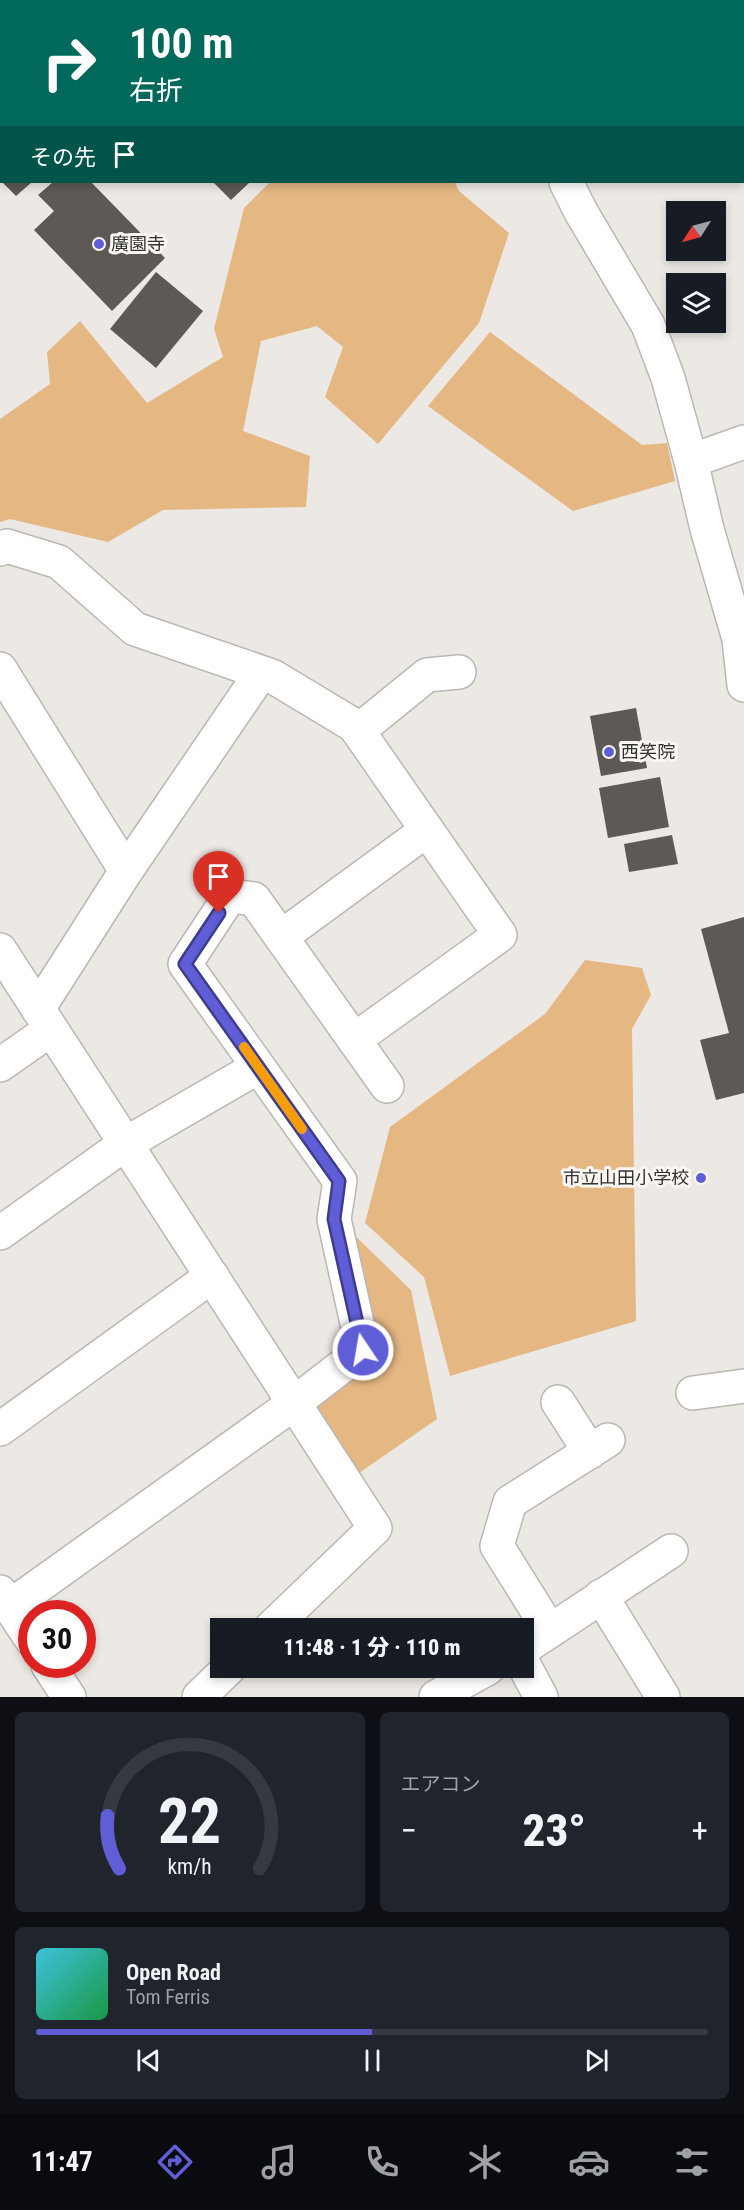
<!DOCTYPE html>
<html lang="ja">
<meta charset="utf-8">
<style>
body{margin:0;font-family:"Roboto Condensed","Noto Sans JP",sans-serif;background:#20242c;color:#f1f3f6;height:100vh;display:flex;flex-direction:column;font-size:22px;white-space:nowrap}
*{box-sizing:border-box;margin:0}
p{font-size:20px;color:#9ea1a6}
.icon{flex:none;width:33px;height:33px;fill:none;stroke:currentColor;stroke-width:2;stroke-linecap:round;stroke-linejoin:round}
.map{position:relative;height:1697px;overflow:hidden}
.sheet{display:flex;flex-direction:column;gap:15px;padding:15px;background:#0d0f14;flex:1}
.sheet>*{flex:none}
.hud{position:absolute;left:0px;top:0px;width:744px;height:183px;box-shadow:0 3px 9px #0003;background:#00695c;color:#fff;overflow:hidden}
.needle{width:39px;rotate:234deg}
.tools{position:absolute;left:666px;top:201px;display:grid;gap:12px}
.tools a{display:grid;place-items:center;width:60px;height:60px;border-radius:0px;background:#171b24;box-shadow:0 3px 9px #0003;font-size:30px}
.speed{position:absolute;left:18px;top:1600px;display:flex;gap:12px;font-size:30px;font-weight:700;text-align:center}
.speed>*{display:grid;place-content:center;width:78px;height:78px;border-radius:50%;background:#171b24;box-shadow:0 3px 9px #0003;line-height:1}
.speed .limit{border:9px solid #d22;background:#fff;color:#111}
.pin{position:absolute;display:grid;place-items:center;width:51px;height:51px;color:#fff;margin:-62px -26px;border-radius:50% 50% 50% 0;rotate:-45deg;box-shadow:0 0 6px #0007}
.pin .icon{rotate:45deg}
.me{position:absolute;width:66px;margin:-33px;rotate:348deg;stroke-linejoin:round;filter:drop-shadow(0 0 4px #0008)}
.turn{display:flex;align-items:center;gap:21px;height:126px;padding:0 30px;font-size:27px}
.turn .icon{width:78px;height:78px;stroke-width:2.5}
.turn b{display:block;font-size:42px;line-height:51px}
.then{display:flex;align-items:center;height:57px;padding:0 30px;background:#0003;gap:12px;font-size:22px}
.big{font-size:45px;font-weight:800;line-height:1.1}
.sheet .widget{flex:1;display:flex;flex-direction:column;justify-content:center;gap:9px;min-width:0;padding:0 21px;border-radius:9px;background:#20242c}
.sheet .dial{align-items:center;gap:0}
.dial svg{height:156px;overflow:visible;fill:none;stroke:#363941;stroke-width:7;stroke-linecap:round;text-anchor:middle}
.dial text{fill:#f1f3f6;stroke:none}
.song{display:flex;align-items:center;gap:18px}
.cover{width:72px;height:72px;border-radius:9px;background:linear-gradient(135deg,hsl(190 70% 55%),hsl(140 70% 35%))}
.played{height:6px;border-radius:3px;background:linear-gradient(90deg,#605ed6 50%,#363941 50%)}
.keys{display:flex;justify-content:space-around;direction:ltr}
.heat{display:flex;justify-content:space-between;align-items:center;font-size:33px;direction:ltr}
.sheet .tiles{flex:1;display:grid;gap:15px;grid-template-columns:1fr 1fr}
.widget:last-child{grid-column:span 2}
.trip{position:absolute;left:210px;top:1618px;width:324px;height:60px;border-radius:0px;background:#171b24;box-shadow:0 3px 9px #0003;font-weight:800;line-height:60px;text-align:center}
.menu{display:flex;height:96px;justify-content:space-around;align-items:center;background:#090b0e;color:#9ea1a6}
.menu .icon{width:42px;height:42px}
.menu .current{color:#605ed6}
.menu b{font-size:27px;color:#f1f3f6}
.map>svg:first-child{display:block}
.green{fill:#e4b783}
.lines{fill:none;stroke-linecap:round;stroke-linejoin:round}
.stream{stroke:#a27944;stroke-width:9}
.building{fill:#5c5956}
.minor-casing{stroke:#bbb7b4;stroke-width:36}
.minor{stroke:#fff;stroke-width:33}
.route-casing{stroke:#3e3d8b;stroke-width:15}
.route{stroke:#605ed6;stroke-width:10}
.slow{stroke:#f59e0b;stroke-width:10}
.poi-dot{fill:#605ed6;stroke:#faf6f2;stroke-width:2}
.labels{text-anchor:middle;stroke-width:6;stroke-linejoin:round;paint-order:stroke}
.poi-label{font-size:18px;fill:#333230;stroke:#faf6f2;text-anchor:start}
</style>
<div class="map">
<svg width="744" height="1697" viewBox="0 0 744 1697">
<rect width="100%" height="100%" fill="#ece9e5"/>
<g class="green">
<path d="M 270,182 L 455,182 L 459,191 L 509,233 L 479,323 L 378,444 L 325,397 L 343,347 L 317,326 L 261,341 L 243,431 L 310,456 L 306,507 L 163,510 L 108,542 L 10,519 L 0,522 L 0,419 L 50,384 L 47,352 L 80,321 L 147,403 L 223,357 L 214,329 L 244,208 Z"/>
<path d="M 490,332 L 642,445 L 667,443 L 675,481 L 573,511 L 428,406 Z"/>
<path d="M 585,960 L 642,968 L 651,995 L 632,1029 L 636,1321 L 450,1376 L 424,1277 L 365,1223 L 390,1127 L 545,1014 Z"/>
<path d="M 346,1227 L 411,1290 L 437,1419 L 359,1473 L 313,1403 L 373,1356 Z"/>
</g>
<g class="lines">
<path class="stream" d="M 742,40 L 744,36"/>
</g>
<g class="building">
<path d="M 2,182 L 32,182 L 16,196 Z"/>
<path d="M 53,182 L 91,182 L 165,258 L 112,311 L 34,230 L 54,211 L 38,195 Z"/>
<path d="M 213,182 L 250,182 L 231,200 Z"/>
<path d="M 156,272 L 203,311 L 156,368 L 110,329 Z"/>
<path d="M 636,708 L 647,768 L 601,776 L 590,716 Z"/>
<path d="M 660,777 L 669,827 L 608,838 L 599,788 Z"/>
<path d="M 672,835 L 678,864 L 629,872 L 624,844 Z"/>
<path d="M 744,917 L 744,1093 L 716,1100 L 700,1040 L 729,1033 L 701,929 Z"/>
</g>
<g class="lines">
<g class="minor-casing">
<g id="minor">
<path d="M 470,0 L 470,2"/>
<path d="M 566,182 L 581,212 L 648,325 L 668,378 L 691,461 L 707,529 L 739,639 L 744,685"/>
<path d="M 691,461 L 744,442"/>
<path d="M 0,549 L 7,546 L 59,562 L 135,629 L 272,676 L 355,726 L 358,731 L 500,935 L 354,1040"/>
<path d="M 0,669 L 126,871"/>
<path d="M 358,731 L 427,675 L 459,672"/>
<path d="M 281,937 L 427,830"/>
<path d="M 0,950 L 375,1528 L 270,1629"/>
<path d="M 38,1009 L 126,871 L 261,673"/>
<path d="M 0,1065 L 50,1030"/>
<path d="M 0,1233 L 125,1144 L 258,1067"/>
<path d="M 693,1393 L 744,1386"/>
<path d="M 558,1402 L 590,1452"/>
<path d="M 0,1429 L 212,1276"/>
<path d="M 0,1592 L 32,1640"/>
<path d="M 601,1596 L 663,1697"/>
<path d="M 9,1607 L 293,1404 L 363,1350 L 334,1219 L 340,1181 L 185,964 L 230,896 L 254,899 L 387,1086"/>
<path d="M 550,1631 L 497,1546 L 510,1502 L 608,1440"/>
<path d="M 524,1648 L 671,1551"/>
<path d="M 48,1665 L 69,1697"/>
<path d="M 524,1665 L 541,1697"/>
<path d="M 199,1697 L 229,1668"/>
<path d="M 436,1697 L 488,1668"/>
</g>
</g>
<use href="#minor" class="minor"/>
</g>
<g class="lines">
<g class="route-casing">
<path id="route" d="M 219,913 L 185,964 L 339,1181 L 334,1219 L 363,1350"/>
</g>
<use href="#route" class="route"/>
<path class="slow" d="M 244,1047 L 302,1129"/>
</g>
<g class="poi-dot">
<circle cx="99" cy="244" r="6"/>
<circle cx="609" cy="752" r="6"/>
<circle cx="701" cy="1178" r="6"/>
</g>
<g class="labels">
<g class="poi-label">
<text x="111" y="250">廣園寺</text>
<text x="621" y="758">西笑院</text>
<text x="689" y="1184" text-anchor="end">市立山田小学校</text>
</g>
</g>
</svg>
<div class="tools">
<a><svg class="needle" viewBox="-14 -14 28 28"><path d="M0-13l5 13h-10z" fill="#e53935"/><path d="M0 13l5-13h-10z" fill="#9ea1a6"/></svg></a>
<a><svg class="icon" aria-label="layers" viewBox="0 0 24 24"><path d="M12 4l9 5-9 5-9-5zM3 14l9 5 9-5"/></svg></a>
</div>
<div class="speed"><div class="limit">30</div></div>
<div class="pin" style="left:219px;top:913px;background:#d93025"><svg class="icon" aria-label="arrive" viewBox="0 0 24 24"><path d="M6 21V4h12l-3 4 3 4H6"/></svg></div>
<svg class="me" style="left:363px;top:1350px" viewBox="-20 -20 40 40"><circle r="17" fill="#605ed6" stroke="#fff" stroke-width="3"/><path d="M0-11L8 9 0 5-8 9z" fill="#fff"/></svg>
<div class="trip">11:48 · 1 分 · 110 m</div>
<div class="hud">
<div class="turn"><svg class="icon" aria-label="right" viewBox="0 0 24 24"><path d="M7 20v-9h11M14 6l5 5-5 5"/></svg><div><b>100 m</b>右折</div></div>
<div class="then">その先<svg class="icon" aria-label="arrive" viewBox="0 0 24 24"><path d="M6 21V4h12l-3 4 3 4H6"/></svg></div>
</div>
</div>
<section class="sheet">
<div class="tiles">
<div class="widget dial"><svg viewBox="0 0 100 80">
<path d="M14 69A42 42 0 1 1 86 69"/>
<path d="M14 69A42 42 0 0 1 8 42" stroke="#605ed6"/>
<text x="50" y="56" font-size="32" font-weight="700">22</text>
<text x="50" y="72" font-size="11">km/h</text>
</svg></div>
<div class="widget"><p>エアコン</p>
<div class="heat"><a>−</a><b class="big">23°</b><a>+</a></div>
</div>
<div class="widget">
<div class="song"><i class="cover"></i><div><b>Open Road</b><p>Tom Ferris</p></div></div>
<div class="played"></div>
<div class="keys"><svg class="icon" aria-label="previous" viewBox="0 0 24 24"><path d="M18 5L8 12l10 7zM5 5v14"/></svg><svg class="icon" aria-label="pause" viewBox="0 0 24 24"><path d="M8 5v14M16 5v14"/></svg><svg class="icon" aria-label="next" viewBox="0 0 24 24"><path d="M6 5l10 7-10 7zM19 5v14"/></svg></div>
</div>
</div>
</section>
<nav class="menu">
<b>11:47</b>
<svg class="icon current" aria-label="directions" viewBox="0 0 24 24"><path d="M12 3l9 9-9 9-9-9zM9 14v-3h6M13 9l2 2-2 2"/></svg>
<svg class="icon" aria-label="music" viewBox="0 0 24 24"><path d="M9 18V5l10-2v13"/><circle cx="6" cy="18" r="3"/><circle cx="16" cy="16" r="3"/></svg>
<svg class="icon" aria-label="phone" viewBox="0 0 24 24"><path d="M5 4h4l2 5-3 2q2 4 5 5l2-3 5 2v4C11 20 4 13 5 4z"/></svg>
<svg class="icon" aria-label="climate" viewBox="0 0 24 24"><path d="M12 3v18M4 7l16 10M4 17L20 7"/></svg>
<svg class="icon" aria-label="car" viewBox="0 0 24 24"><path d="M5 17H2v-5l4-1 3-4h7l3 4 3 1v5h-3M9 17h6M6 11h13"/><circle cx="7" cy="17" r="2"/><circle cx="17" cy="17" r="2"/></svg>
<svg class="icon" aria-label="filters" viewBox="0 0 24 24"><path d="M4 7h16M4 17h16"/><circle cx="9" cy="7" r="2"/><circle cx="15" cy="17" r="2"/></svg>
</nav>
